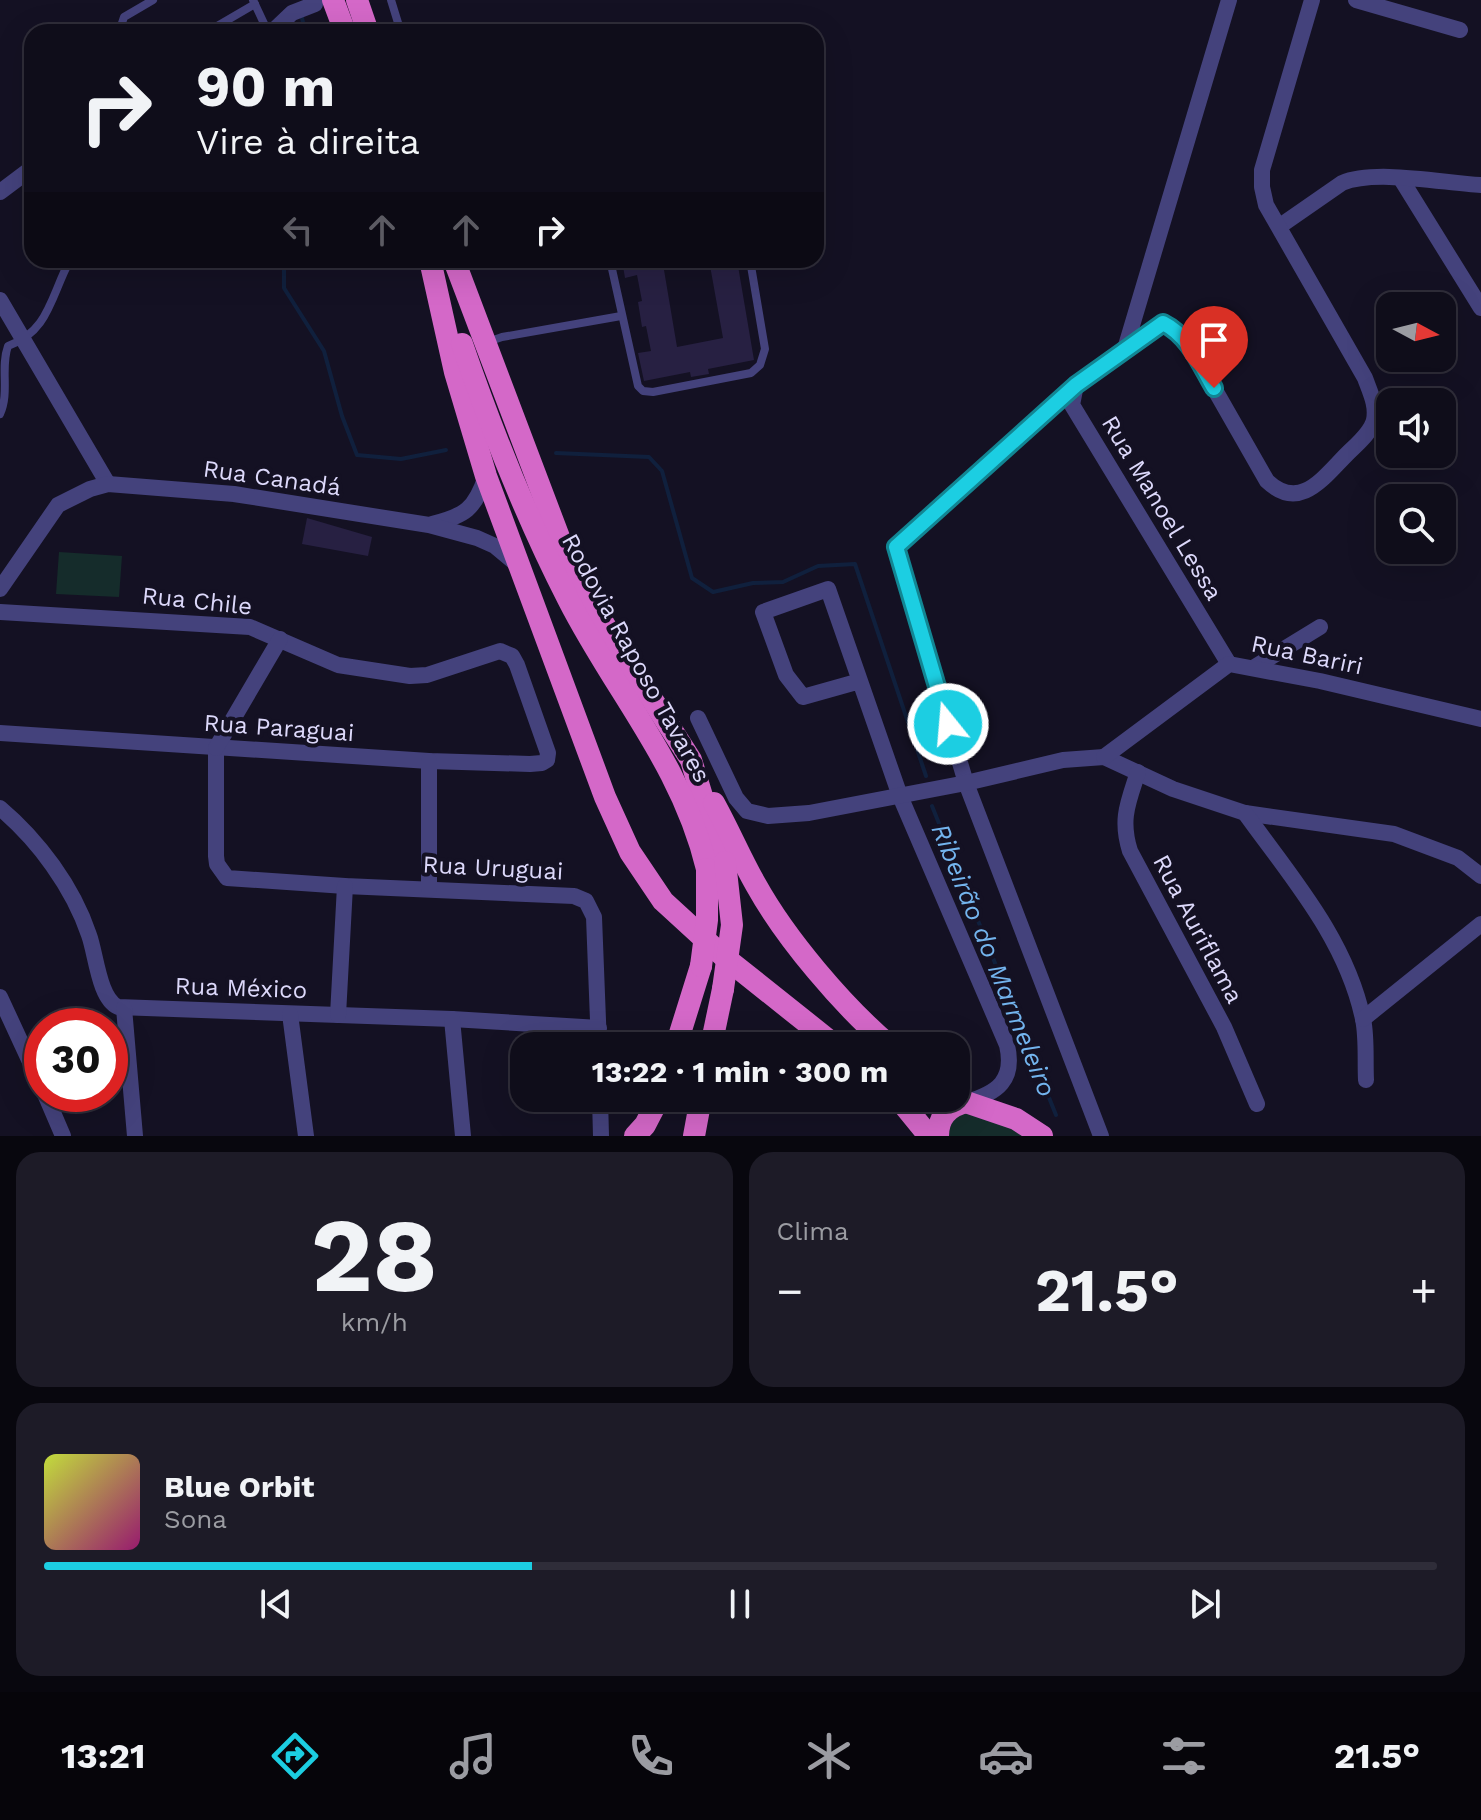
<!DOCTYPE html>
<html lang="pt">
<meta charset="utf-8">
<style>
body{margin:0;font-family:"Work Sans",sans-serif;background:#1d1b27;color:#f1f3f6;height:100vh;display:flex;flex-direction:column;font-size:30px;white-space:nowrap}
*{box-sizing:border-box;margin:0}
p{font-size:26px;color:#9b9ca2}
.icon{flex:none;width:44px;height:44px;fill:none;stroke:currentColor;stroke-width:2;stroke-linecap:round;stroke-linejoin:round}
.map{position:relative;height:1136px;overflow:hidden}
.drawer{display:flex;flex-direction:column;gap:16px;padding:16px;background:#08070e;flex:1}
.drawer>*{flex:none}
.top-card{position:absolute;left:24px;top:24px;width:800px;height:244px;border-radius:24px;box-shadow:0 8px 32px #0002,0 0 0 2px #2f2d39;background:#0f0d1a;color:#f1f3f6;overflow:hidden}
.needle{width:52px;rotate:97deg}
.buttons{position:absolute;left:1376px;top:292px;display:grid;gap:16px}
.buttons a{display:grid;place-items:center;width:80px;height:80px;border-radius:16px;background:#0f0d1a;box-shadow:0 8px 32px #0002,0 0 0 2px #2f2d39;font-size:40px}
.speed{position:absolute;left:24px;top:1008px;display:flex;gap:16px;font-size:40px;font-weight:700;text-align:center}
.speed>*{display:grid;place-content:center;width:104px;height:104px;border-radius:50%;background:#0f0d1a;box-shadow:0 8px 32px #0002,0 0 0 2px #2f2d39;line-height:1}
.speed .limit{border:12px solid #d22;background:#fff;color:#111}
.pin{position:absolute;display:grid;place-items:center;width:68px;height:68px;color:#fff;margin:-82px -34px;border-radius:50% 50% 50% 0;rotate:-45deg;box-shadow:0 0 8px #0007}
.pin .icon{rotate:45deg}
.me{position:absolute;width:88px;margin:-44px;rotate:343deg;stroke-linejoin:round;filter:drop-shadow(0 0 6px #0008)}
.turn{display:flex;align-items:center;gap:28px;height:168px;padding:0 40px;font-size:36px}
.turn .icon{width:104px;height:104px;stroke-width:2.5}
.turn b{display:block;font-size:56px;line-height:68px}
.lanes{display:flex;align-items:center;height:76px;padding:0 40px;background:#0003;justify-content:center;gap:40px;direction:ltr}
.lanes .off{opacity:.35}
.big{font-size:60px;font-weight:700;line-height:1.1}
.drawer .card{flex:1;display:flex;flex-direction:column;justify-content:center;gap:12px;min-width:0;padding:0 28px;border-radius:24px;background:#1d1b27}
.drawer .dial{align-items:center;gap:0}
.dial b{font-size:104px;line-height:1}
.song{display:flex;align-items:center;gap:24px}
.cover{width:96px;height:96px;border-radius:12px;background:linear-gradient(135deg,hsl(70 70% 55%),hsl(320 70% 35%))}
.played{height:8px;border-radius:4px;background:linear-gradient(90deg,#1ccee2 35%,#2f2d39 35%)}
.keys{display:flex;justify-content:space-around;direction:ltr}
.heat{display:flex;justify-content:space-between;align-items:center;font-size:44px;direction:ltr}
.drawer .tiles{flex:1;display:grid;gap:16px;grid-template-columns:1fr 1fr}
.card:last-child{grid-column:span 2}
.trip{position:absolute;left:510px;top:1032px;width:460px;height:80px;border-radius:24px;background:#0f0d1a;box-shadow:0 8px 32px #0002,0 0 0 2px #2f2d39;font-weight:700;line-height:80px;text-align:center}
.tab-bar{display:flex;height:128px;justify-content:space-around;align-items:center;background:#06050a;color:#9b9ca2}
.tab-bar .icon{width:56px;height:56px}
.tab-bar .current{color:#1ccee2}
.tab-bar b{font-size:36px;color:#f1f3f6}
.map>svg:first-child{display:block}
.green{fill:#152c2b}
.lines{fill:none;stroke-linecap:round;stroke-linejoin:round}
.stream{stroke:#10203d;stroke-width:4}
.building{fill:#272042}
.service{stroke:#44427c;stroke-width:8}
.minor{stroke:#44427c;stroke-width:16}
.trunk{stroke:#d468c8;stroke-width:22}
.trunk-bridge{stroke:#d468c8;stroke-width:22}
.route-casing{stroke:#128693;stroke-width:20}
.route{stroke:#1ccee2;stroke-width:14}
.labels{text-anchor:middle;stroke-width:8;stroke-linejoin:round;paint-order:stroke}
.street-label{font-size:24px;fill:#dcd8fa;stroke:#141123}
.water-label{font-size:26px;font-style:italic;fill:#73b4ee;stroke:#141123}
</style>
<div class="map">
<svg width="1481" height="1136" viewBox="0 0 1481 1136">
<rect width="100%" height="100%" fill="#141123"/>
<g class="green">
<path d="M 59,552 L 122,556 L 119,597 L 56,594 Z"/>
<path d="M 963,1112 L 982,1116 L 1028,1136 L 942,1136 L 947,1114 Z"/>
</g>
<g class="lines">
<g class="stream">
<path d="M 301,13 L 305,32"/>
<path d="M 284,260 L 284,288 L 324,351 L 342,416 L 357,455 L 401,459 L 446,450"/>
<path d="M 556,453 L 649,457 L 662,471 L 692,578 L 713,592 L 753,583 L 783,582 L 818,566 L 855,564 L 926,776"/>
<path d="M 932,806 L 1056,1115"/>
</g>
</g>
<g class="building">
<path d="M 622,260 L 688,260 L 689,266 L 664,270 L 677,347 L 723,338 L 709,260 L 737,260 L 754,360 L 708,369 L 709,374 L 691,377 L 690,372 L 644,381 L 638,353 L 651,351 L 646,326 L 642,327 L 638,302 L 642,301 L 637,275 L 625,278 Z"/>
<path d="M 307,518 L 372,537 L 368,556 L 302,544 Z"/>
</g>
<g class="lines">
<g class="service">
<path d="M 253,0 L 268,32"/>
<path d="M 391,0 L 399,26"/>
<path d="M 119,32 L 124,17 L 153,0"/>
<path d="M 207,32 L 255,4"/>
<path d="M 610,260 L 638,386 L 643,391 L 653,392 L 751,373 L 760,365 L 765,349 L 750,260"/>
<path d="M 485,343 L 502,337 L 621,316"/>
<path d="M 0,414 C 10,392 0,368 8,346 C 49,332 51,295 70,260"/>
<path d="M 896,546 L 1074,387"/>
</g>
<g class="minor">
<path d="M 1356,0 L 1460,30"/>
<path d="M 272,32 L 292,13 L 315,4"/>
<path d="M 1401,179 L 1481,308"/>
<path d="M 0,192 L 32,168"/>
<path d="M 1280,226 L 1342,183 C 1375,169 1443,183 1481,185"/>
<path d="M 0,300 L 108,484"/>
<path d="M 1125,349 L 1229,0"/>
<path d="M 432,524 C 465,516 475,509 486,476"/>
<path d="M 896,547 L 966,783 L 1101,1136"/>
<path d="M 0,589 L 58,505 L 90,489 L 108,484 L 234,494 L 429,525 L 477,538 L 495,546 L 520,567"/>
<path d="M 0,612 L 250,627 L 338,665 L 410,676 L 427,675 L 500,651 L 512,656 L 517,665 L 548,753 L 547,760 L 542,763 L 530,764 L 429,761 L 0,733"/>
<path d="M 1229,664 L 1072,405 L 1076,385 L 1163,323 L 1174,328 L 1187,341 L 1267,481 C 1300,512 1323,478 1347,454 C 1356,445 1371,433 1374,420 C 1377,405 1370,392 1365,378 L 1266,205 L 1262,187 L 1262,170 L 1312,0"/>
<path d="M 1253,668 L 1320,627"/>
<path d="M 860,681 L 803,697 L 786,675 L 763,612 L 828,589 L 900,796 L 1007,1045 C 1015,1080 998,1093 966,1102"/>
<path d="M 698,718 L 736,798 L 747,811 L 768,816 L 809,813 L 966,783 L 1063,760 L 1104,757 L 1173,789 L 1245,813 L 1394,834 L 1458,858 L 1481,876"/>
<path d="M 216,748 L 216,856 L 217,864 L 227,878 L 345,886 L 574,896 L 586,901 L 594,917 L 599,1046"/>
<path d="M 216,748 L 280,639"/>
<path d="M 1104,757 L 1229,664 L 1320,681 L 1481,719"/>
<path d="M 429,761 L 429,889"/>
<path d="M 1138,772 C 1128,803 1120,819 1130,851 L 1224,1027 L 1257,1104"/>
<path d="M 0,808 C 38,840 73,887 89,935 C 96,954 99,999 118,1007 L 452,1019 L 599,1028"/>
<path d="M 1245,813 C 1291,877 1346,939 1363,1019 C 1367,1038 1365,1060 1366,1080"/>
<path d="M 0,997 L 42,1088"/>
<path d="M 124,1008 L 135,1136"/>
<path d="M 290,1014 L 306,1136"/>
<path d="M 338,1015 L 345,886"/>
<path d="M 452,1019 L 463,1136"/>
<path d="M 1363,1019 L 1481,924"/>
<path d="M 45,1094 L 63,1136"/>
<path d="M 600,1098 L 601,1136"/>
</g>
<g class="trunk">
<path d="M 333,0 L 345,32"/>
<path d="M 357,0 L 368,32"/>
<path d="M 430,260 L 455,372 L 486,476 L 605,797 L 630,852 L 663,901 L 723,956 L 836,1046"/>
<path d="M 454,260 L 565,553 L 605,626 L 691,760 L 716,842 L 725,862"/>
<path d="M 462,344 C 492,431 526,517 568,599 C 615,692 682,764 707,869"/>
<path d="M 714,803 C 729,830 741,859 756,885 C 786,939 843,1006 890,1046"/>
<path d="M 676,1046 L 701,966"/>
<path d="M 711,1046 L 723,989"/>
<path d="M 956,1095 L 966,1102 L 1016,1119 L 1042,1136"/>
<path d="M 898,1098 L 929,1136"/>
<path d="M 635,1136 L 645,1125 L 659,1098"/>
<path d="M 694,1136 L 701,1098"/>
<path d="M 938,1136 C 938,1117 948,1107 966,1102"/>
</g>
<g class="trunk-bridge">
<path d="M 701,966 L 707,920 L 707,869"/>
<path d="M 723,989 L 732,925 L 725,862"/>
</g>
</g>
<g class="lines">
<g class="route-casing">
<path id="route" d="M 948,724 L 896,547 L 1076,385 L 1163,323 C 1189,336 1200,364 1214,388"/>
</g>
<use href="#route" class="route"/>
</g>
<g class="labels">
<g class="street-label">
<text transform="translate(272 478) rotate(8)" y="8">Rua Canadá</text>
<text transform="translate(1162 508) rotate(59)" y="8">Rua Manoel Lessa</text>
<text transform="translate(197 601) rotate(6)" y="8">Rua Chile</text>
<text transform="translate(1307 655) rotate(12)" y="8">Rua Bariri</text>
<text transform="translate(636 658) rotate(61)" y="8">Rodovia Raposo Tavares</text>
<text transform="translate(279 728) rotate(4)" y="8">Rua Paraguai</text>
<text transform="translate(493 868) rotate(3)" y="8">Rua Uruguai</text>
<text transform="translate(1198 929) rotate(62)" y="8">Rua Auriflama</text>
<text transform="translate(241 988) rotate(2)" y="8">Rua México</text>
</g>
<g class="water-label">
<text transform="translate(994 960) rotate(68)" y="9">Ribeirão do Marmeleiro</text>
</g>
</g>
</svg>
<div class="buttons">
<a><svg class="needle" viewBox="-14 -14 28 28"><path d="M0-13l5 13h-10z" fill="#e53935"/><path d="M0 13l5-13h-10z" fill="#9b9ca2"/></svg></a>
<a><svg class="icon" aria-label="sound" viewBox="0 0 24 24"><path d="M4 9h4l5-4v14l-5-4H4zM17 9q2 3 0 6"/></svg></a>
<a><svg class="icon" aria-label="search" viewBox="0 0 24 24"><circle cx="10" cy="10" r="6"/><path d="M15 15l6 6"/></svg></a>
</div>
<div class="speed"><div class="limit">30</div></div>
<div class="pin" style="left:1214px;top:388px;background:#d93025"><svg class="icon" aria-label="arrive" viewBox="0 0 24 24"><path d="M6 21V4h12l-3 4 3 4H6"/></svg></div>
<svg class="me" style="left:948px;top:724px" viewBox="-20 -20 40 40"><circle r="17" fill="#1ccee2" stroke="#fff" stroke-width="3"/><path d="M0-11L8 9 0 5-8 9z" fill="#fff"/></svg>
<div class="trip">13:22 · 1 min · 300 m</div>
<div class="top-card">
<div class="turn"><svg class="icon" aria-label="right" viewBox="0 0 24 24"><path d="M7 20v-9h11M14 6l5 5-5 5"/></svg><div><b>90 m</b>Vire à direita</div></div>
<div class="lanes"><svg class="icon off" aria-label="left" viewBox="0 0 24 24"><path d="M17 20v-9H6M10 6l-5 5 5 5"/></svg><svg class="icon off" aria-label="ahead" viewBox="0 0 24 24"><path d="M12 20V5M6 11l6-6 6 6"/></svg><svg class="icon off" aria-label="ahead" viewBox="0 0 24 24"><path d="M12 20V5M6 11l6-6 6 6"/></svg><svg class="icon" aria-label="right" viewBox="0 0 24 24"><path d="M7 20v-9h11M14 6l5 5-5 5"/></svg></div>
</div>
</div>
<section class="drawer">
<div class="tiles">
<div class="card dial"><b>28</b><p>km/h</p></div>
<div class="card"><p>Clima</p>
<div class="heat"><a>−</a><b class="big">21.5°</b><a>+</a></div>
</div>
<div class="card">
<div class="song"><i class="cover"></i><div><b>Blue Orbit</b><p>Sona</p></div></div>
<div class="played"></div>
<div class="keys"><svg class="icon" aria-label="previous" viewBox="0 0 24 24"><path d="M18 5L8 12l10 7zM5 5v14"/></svg><svg class="icon" aria-label="pause" viewBox="0 0 24 24"><path d="M8 5v14M16 5v14"/></svg><svg class="icon" aria-label="next" viewBox="0 0 24 24"><path d="M6 5l10 7-10 7zM19 5v14"/></svg></div>
</div>
</div>
</section>
<nav class="tab-bar">
<b>13:21</b>
<svg class="icon current" aria-label="directions" viewBox="0 0 24 24"><path d="M12 3l9 9-9 9-9-9zM9 14v-3h6M13 9l2 2-2 2"/></svg>
<svg class="icon" aria-label="music" viewBox="0 0 24 24"><path d="M9 18V5l10-2v13"/><circle cx="6" cy="18" r="3"/><circle cx="16" cy="16" r="3"/></svg>
<svg class="icon" aria-label="phone" viewBox="0 0 24 24"><path d="M5 4h4l2 5-3 2q2 4 5 5l2-3 5 2v4C11 20 4 13 5 4z"/></svg>
<svg class="icon" aria-label="climate" viewBox="0 0 24 24"><path d="M12 3v18M4 7l16 10M4 17L20 7"/></svg>
<svg class="icon" aria-label="car" viewBox="0 0 24 24"><path d="M5 17H2v-5l4-1 3-4h7l3 4 3 1v5h-3M9 17h6M6 11h13"/><circle cx="7" cy="17" r="2"/><circle cx="17" cy="17" r="2"/></svg>
<svg class="icon" aria-label="filters" viewBox="0 0 24 24"><path d="M4 7h16M4 17h16"/><circle cx="9" cy="7" r="2"/><circle cx="15" cy="17" r="2"/></svg>
<b>21.5°</b>
</nav>
